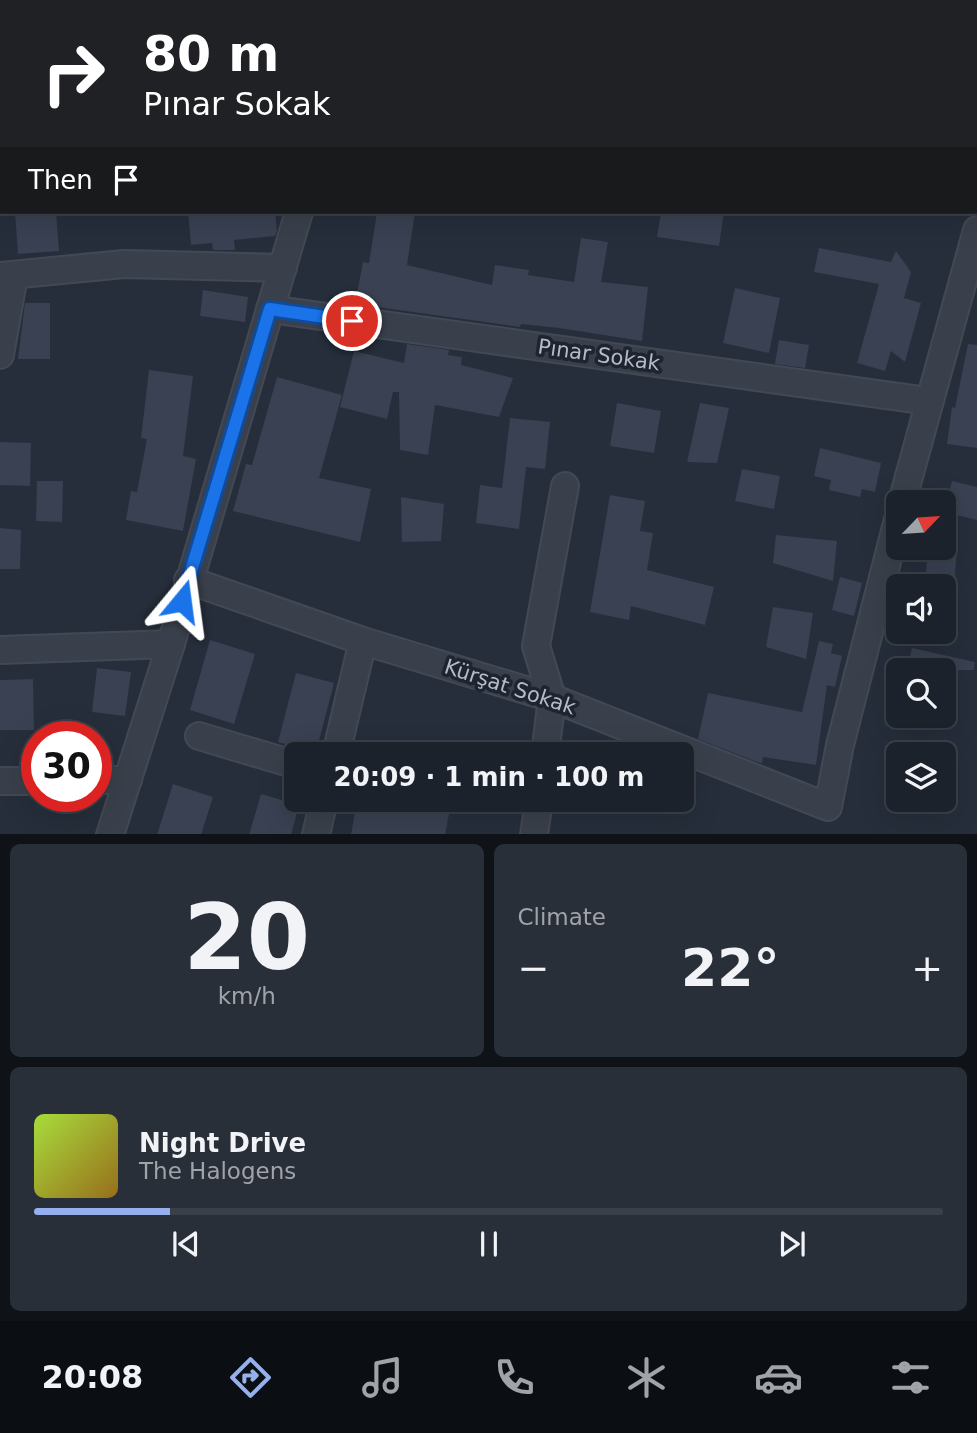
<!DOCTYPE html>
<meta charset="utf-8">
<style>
body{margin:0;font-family:"DejaVu Sans",sans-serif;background:#292f38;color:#f1f3f6;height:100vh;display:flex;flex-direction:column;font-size:26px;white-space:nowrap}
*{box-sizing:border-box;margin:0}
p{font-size:23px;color:#a0a4a9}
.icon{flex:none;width:38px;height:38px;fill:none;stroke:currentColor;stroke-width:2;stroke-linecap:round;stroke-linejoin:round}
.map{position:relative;height:834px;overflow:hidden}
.side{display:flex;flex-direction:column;gap:10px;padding:10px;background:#0f1318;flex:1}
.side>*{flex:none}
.top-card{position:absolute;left:0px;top:0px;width:978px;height:214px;box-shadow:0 7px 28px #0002,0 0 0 2px #3a3f48;background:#202124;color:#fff;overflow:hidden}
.needle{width:46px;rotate:65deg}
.fabs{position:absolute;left:886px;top:490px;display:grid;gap:14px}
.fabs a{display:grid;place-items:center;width:70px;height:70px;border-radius:10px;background:#1c222c;box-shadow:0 7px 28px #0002,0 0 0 2px #3a3f48;font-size:35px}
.speed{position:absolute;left:21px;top:721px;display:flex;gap:14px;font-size:35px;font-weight:700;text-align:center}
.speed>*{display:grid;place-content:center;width:91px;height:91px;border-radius:50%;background:#1c222c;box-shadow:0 7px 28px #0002,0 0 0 2px #3a3f48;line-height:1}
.speed .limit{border:10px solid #d22;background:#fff;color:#111}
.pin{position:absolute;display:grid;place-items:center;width:60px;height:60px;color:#fff;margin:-30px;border:4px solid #fff;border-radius:50%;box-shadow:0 2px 7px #0007}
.me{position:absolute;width:77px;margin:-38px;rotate:16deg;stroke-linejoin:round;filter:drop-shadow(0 0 5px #0008)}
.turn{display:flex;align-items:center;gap:24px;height:147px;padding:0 28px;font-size:32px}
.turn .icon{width:91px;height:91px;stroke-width:2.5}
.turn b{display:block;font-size:49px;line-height:60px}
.then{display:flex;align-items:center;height:66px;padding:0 28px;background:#0003;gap:14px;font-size:26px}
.big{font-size:52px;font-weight:600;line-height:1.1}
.side .widget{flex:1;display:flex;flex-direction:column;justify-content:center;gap:10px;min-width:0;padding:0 24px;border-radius:10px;background:#292f38}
.side .dial{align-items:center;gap:0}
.dial b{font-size:91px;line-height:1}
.song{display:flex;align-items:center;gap:21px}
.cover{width:84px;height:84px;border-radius:10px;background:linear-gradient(135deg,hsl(80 70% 55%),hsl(40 70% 35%))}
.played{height:7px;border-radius:4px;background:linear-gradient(90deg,#95b0ed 15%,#3a3f48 15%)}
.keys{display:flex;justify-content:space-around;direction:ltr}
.heat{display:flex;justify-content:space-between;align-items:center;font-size:38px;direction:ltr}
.side .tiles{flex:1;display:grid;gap:10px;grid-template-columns:1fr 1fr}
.widget:last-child{grid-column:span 2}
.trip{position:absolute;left:284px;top:742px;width:410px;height:70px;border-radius:10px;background:#1c222c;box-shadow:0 7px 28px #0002,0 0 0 2px #3a3f48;font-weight:600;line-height:70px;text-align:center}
.dock{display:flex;height:112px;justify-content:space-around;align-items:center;background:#0b0e12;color:#a0a4a9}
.dock .icon{width:49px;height:49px}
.dock .selected{color:#95b0ed}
.dock b{font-size:32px;color:#f1f3f6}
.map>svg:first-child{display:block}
.building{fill:#394152}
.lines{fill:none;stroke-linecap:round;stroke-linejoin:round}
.minor-casing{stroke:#434954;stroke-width:30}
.minor{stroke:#3a404b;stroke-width:26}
.route-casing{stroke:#114b97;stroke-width:18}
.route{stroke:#1a73e8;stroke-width:12}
.labels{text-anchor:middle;stroke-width:7;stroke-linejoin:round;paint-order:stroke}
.street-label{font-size:21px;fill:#b6bbc7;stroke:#1f2530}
</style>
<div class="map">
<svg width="977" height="835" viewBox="0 0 977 835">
<rect width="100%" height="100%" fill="#262e3b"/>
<g class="building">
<path d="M 15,212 L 56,212 L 59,251 L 18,254 Z"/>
<path d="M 188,212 L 275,212 L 277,231 L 275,236 L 234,240 L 235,250 L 213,250 L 212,243 L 191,245 Z"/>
<path d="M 377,212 L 415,212 L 407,265 L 492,285 L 495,265 L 529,270 L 528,275 L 574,282 L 581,238 L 608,242 L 601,282 L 648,287 L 642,341 L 559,328 L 521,324 L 520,327 L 355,304 L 363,262 L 369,263 Z"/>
<path d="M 661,212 L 724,212 L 719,246 L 657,237 Z"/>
<path d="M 819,248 L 891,262 L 896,251 L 911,272 L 904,298 L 921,303 L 905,362 L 891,351 L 885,371 L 857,363 L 879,284 L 814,272 Z"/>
<path d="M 735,288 L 780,298 L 769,353 L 723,343 Z"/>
<path d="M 203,290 L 248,297 L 245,322 L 200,316 Z"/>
<path d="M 25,303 L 50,303 L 50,359 L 18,359 Z"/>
<path d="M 779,340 L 809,345 L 805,368 L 775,364 Z"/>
<path d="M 407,344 L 449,350 L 448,355 L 462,357 L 461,365 L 513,378 L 499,417 L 435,405 L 428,455 L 400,450 L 399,392 L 393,392 L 387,419 L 340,407 L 354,351 L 404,363 Z"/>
<path d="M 968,344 L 977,345 L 977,448 L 947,444 L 952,407 L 955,408 Z"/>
<path d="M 149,370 L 193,376 L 183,456 L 196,459 L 183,531 L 126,520 L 131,491 L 137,492 L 147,439 L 141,438 Z"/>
<path d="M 277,377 L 342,395 L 319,478 L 371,489 L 360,542 L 233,511 L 246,464 L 252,465 Z"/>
<path d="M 617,403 L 661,411 L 654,453 L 610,446 Z"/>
<path d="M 700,403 L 729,408 L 717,463 L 687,462 Z"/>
<path d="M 510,418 L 550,422 L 545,469 L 526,467 L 519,529 L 476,523 L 480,485 L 502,488 Z"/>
<path d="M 0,442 L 31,443 L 30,486 L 0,485 Z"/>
<path d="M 820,448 L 881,463 L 875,492 L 862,489 L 860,497 L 829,490 L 831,480 L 814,476 Z"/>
<path d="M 742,469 L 780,476 L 774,509 L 735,501 Z"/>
<path d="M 37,481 L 63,481 L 62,522 L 36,521 Z"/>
<path d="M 952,481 L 977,487 L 977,520 L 944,512 Z"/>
<path d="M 610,495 L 645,501 L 640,531 L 653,533 L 647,570 L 714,587 L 705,625 L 631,606 L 629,620 L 590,612 Z"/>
<path d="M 401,497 L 444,504 L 441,541 L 402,542 Z"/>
<path d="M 0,528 L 21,530 L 20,569 L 0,569 Z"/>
<path d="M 776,535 L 837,541 L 833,581 L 773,563 Z"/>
<path d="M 928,548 L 957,548 L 954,586 L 925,586 Z"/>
<path d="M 840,577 L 862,583 L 854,616 L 832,610 Z"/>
<path d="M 773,607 L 813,613 L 806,659 L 766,647 Z"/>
<path d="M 210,640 L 255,654 L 234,724 L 190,710 Z"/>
<path d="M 819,641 L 833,644 L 831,653 L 842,656 L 835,687 L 827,685 L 816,765 L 763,757 L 762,763 L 757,762 L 698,739 L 708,693 L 802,712 Z"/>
<path d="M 912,648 L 975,662 L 974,670 L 907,670 Z"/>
<path d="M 97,668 L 131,672 L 125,716 L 92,712 Z"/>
<path d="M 296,673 L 334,683 L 316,752 L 278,742 Z"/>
<path d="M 33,679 L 34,730 L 0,730 L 0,680 Z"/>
<path d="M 173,784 L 213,797 L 201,835 L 157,835 Z"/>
<path d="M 261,794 L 299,805 L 291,835 L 249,835 Z"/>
<path d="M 357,800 L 432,800 L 451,803 L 445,835 L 351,835 Z"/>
</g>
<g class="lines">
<g class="minor-casing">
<g id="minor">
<path d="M 358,2 L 359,0"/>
<path d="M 695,2 L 696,0"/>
<path d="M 0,276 L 124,264 L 283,268"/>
<path d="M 270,309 L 928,401"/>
<path d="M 0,355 L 14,275"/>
<path d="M 902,502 L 977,230"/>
<path d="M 188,580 L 363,641 L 552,698 L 828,807 L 840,745 L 898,519"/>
<path d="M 0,650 L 171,644"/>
<path d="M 199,736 L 296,765"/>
<path d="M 336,754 L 363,641"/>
<path d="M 545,754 L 552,698 L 536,646 L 565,486"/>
<path d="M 96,780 L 128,780"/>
<path d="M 0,781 L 37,781"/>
<path d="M 110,835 L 171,644 L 299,212"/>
<path d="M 316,835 L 324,800"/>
<path d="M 534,835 L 539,800"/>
</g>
</g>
<use href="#minor" class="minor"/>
</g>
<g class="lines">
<g class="route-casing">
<path id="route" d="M 182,601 L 270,309 L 352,321"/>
</g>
<use href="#route" class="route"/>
</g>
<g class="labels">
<g class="street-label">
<text transform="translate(599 355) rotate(8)" y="7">Pınar Sokak</text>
<text transform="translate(510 687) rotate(18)" y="7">Kürşat Sokak</text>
</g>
</g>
</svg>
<div class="fabs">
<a><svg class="needle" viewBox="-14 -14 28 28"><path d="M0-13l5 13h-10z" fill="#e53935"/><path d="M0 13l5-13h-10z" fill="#a0a4a9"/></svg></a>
<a><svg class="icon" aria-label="sound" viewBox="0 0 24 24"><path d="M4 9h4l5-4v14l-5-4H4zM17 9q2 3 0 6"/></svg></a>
<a><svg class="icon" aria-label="search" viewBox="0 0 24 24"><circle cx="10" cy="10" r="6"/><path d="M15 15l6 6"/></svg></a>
<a><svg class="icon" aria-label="layers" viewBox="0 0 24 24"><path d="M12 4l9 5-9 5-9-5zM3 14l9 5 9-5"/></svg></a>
</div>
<div class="speed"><div class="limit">30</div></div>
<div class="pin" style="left:352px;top:321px;background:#d93025"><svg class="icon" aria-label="arrive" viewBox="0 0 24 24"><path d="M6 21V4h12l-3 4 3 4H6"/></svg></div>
<svg class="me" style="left:182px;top:601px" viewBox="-20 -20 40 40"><path d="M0-17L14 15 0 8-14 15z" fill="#1a73e8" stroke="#fff" stroke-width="4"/></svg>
<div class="trip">20:09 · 1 min · 100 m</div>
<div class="top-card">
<div class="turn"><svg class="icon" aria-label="right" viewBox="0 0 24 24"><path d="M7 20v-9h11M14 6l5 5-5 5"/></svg><div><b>80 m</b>Pınar Sokak</div></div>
<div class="then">Then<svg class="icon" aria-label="arrive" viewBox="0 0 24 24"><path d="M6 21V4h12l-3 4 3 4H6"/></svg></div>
</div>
</div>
<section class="side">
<div class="tiles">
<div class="widget dial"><b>20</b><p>km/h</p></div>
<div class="widget"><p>Climate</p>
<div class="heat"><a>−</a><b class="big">22°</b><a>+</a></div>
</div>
<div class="widget">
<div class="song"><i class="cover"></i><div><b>Night Drive</b><p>The Halogens</p></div></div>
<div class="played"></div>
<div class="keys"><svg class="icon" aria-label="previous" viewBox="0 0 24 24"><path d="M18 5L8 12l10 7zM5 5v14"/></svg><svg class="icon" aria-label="pause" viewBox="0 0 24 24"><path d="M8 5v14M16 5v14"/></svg><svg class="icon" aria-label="next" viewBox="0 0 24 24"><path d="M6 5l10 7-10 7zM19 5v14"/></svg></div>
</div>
</div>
</section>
<nav class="dock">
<b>20:08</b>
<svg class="icon selected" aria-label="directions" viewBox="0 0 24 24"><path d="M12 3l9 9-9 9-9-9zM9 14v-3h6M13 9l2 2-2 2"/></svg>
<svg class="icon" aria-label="music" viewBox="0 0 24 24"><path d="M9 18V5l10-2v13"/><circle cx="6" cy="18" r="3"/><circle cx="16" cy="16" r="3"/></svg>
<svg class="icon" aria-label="phone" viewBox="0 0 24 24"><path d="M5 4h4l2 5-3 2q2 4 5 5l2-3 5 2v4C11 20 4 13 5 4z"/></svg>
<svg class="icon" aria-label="climate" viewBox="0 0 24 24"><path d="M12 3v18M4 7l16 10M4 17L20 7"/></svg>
<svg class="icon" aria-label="car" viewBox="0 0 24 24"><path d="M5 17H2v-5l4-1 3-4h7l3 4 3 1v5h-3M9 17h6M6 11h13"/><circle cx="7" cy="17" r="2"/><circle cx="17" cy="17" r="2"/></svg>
<svg class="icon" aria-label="filters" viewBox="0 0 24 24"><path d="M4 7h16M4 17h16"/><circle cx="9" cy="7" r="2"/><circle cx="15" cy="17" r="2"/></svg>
</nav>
